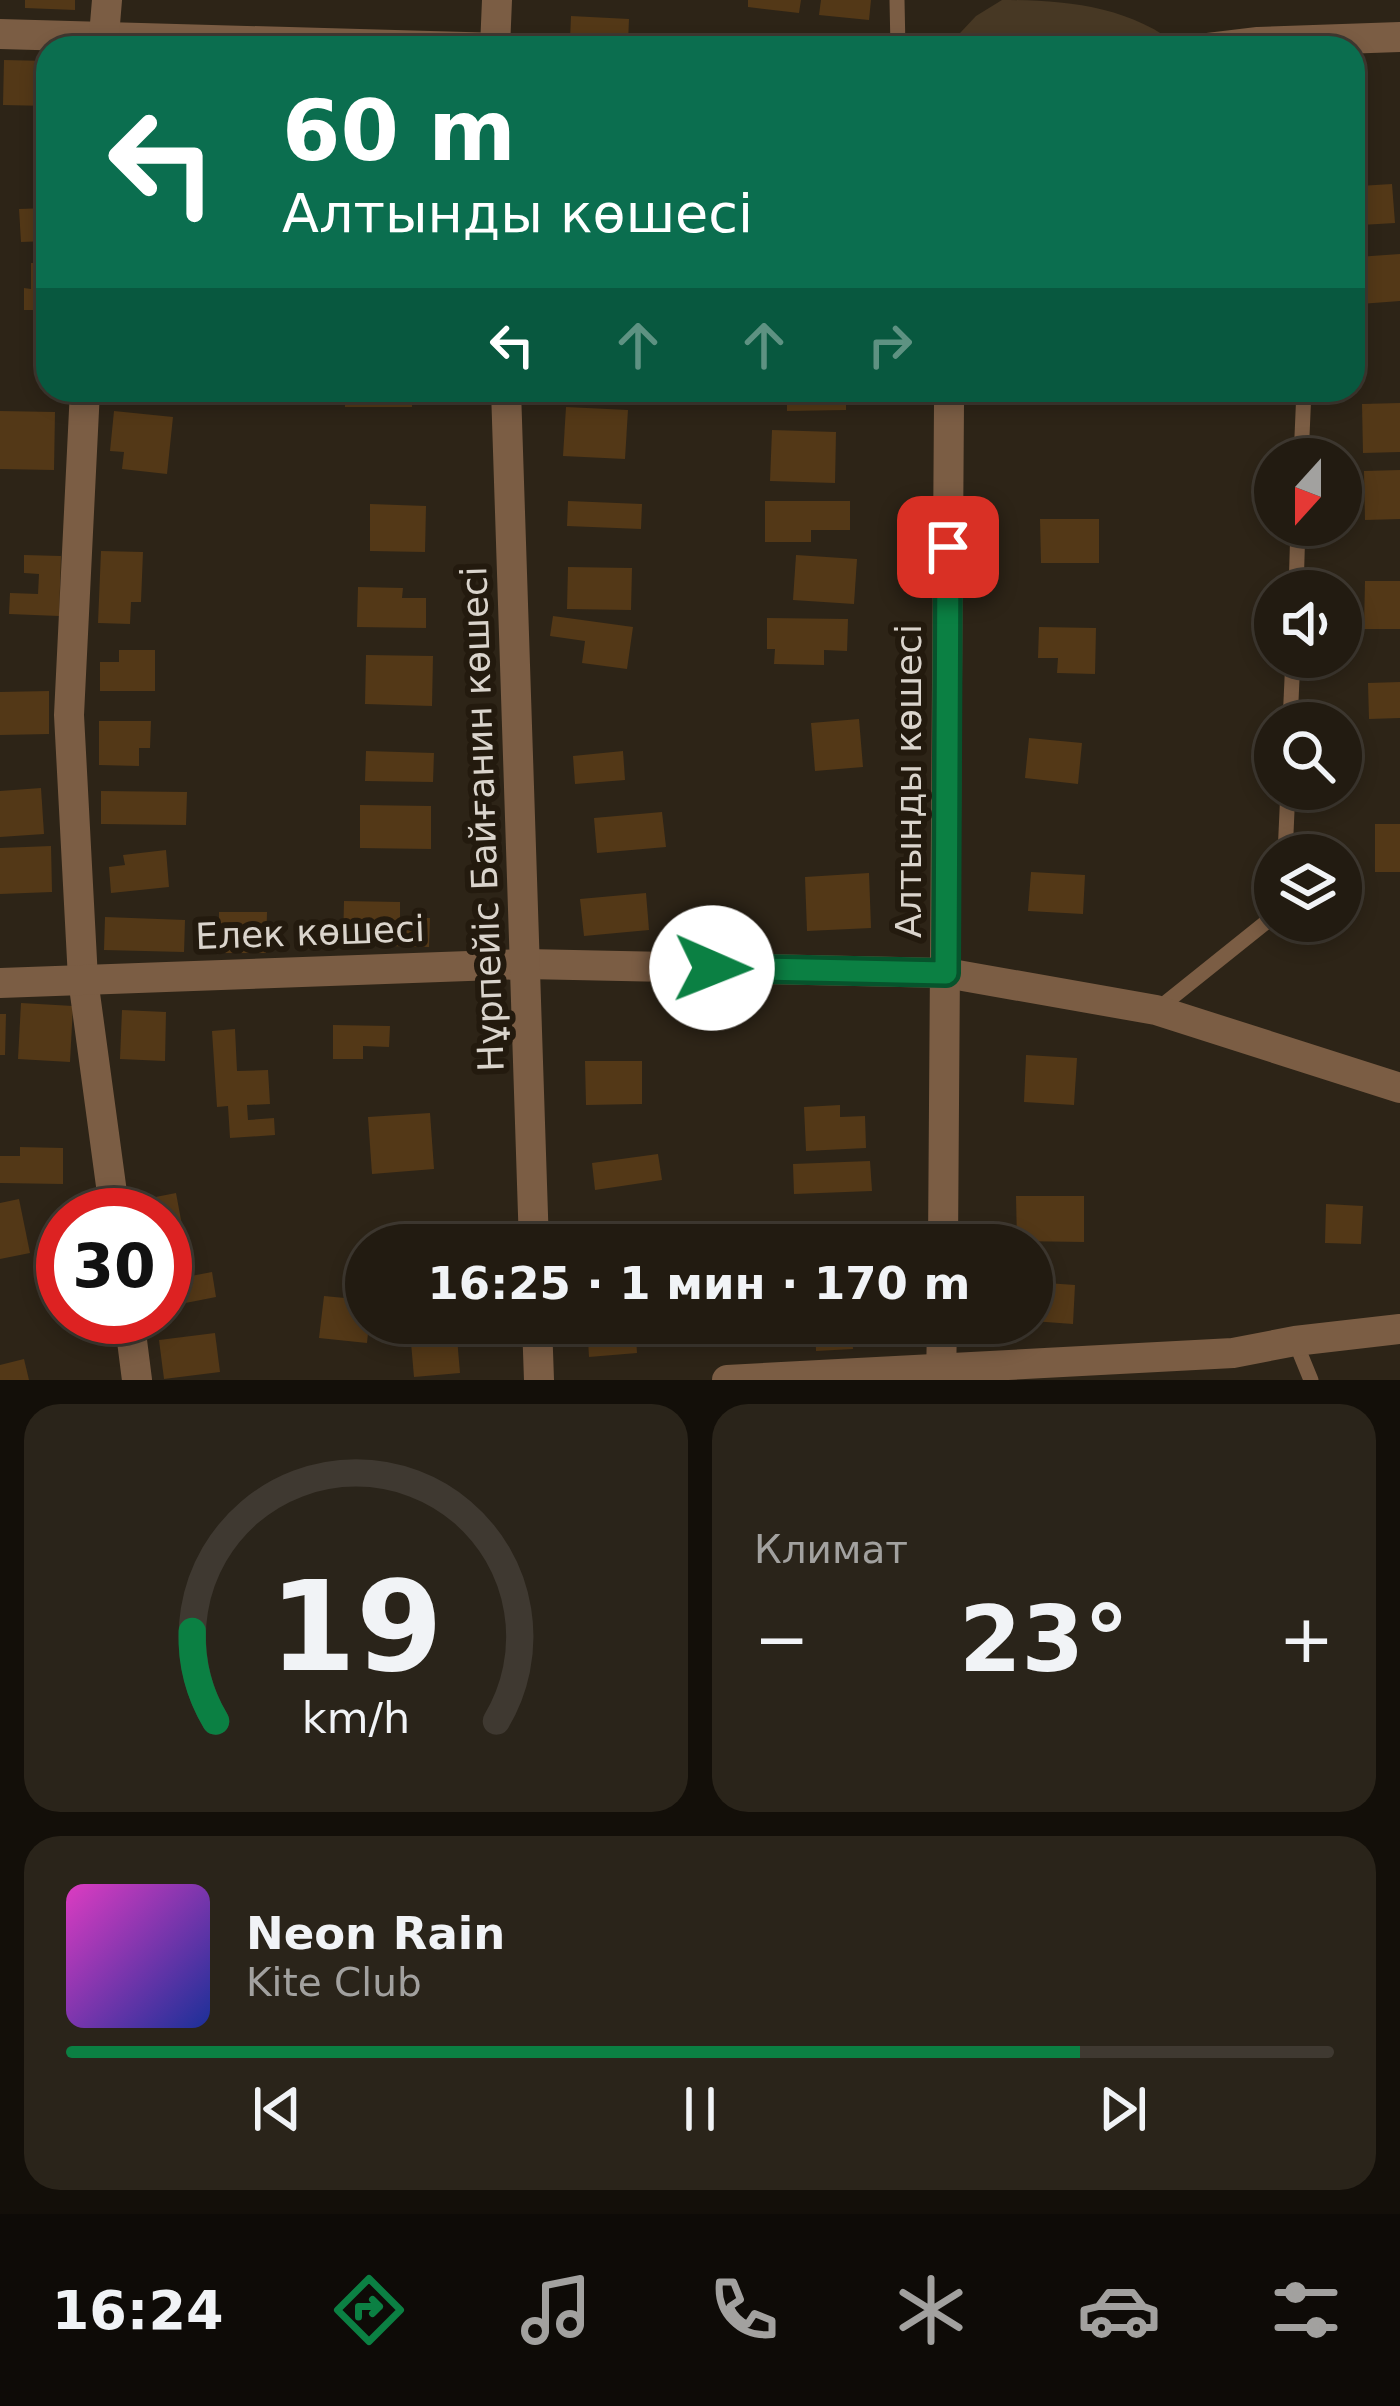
<!DOCTYPE html>
<html lang="ru">
<meta charset="utf-8">
<style>
body{margin:0;font-family:"DejaVu Sans",sans-serif;background:#2a241a;color:#f1f3f6;height:100vh;display:flex;flex-direction:column;font-size:45px;white-space:nowrap}
*{box-sizing:border-box;margin:0}
p{font-size:39px;color:#a2a19f}
.icon{flex:none;width:66px;height:66px;fill:none;stroke:currentColor;stroke-width:2;stroke-linecap:round;stroke-linejoin:round}
.map{position:relative;height:1380px;overflow:hidden}
.panel{display:flex;flex-direction:column;gap:24px;padding:24px;background:#130f09;flex:1}
.panel>*{flex:none}
.top-card{position:absolute;left:36px;top:36px;width:1329px;height:366px;border-radius:36px;box-shadow:0 6px 18px #0003,0 0 0 3px #3f3931;background:#0b6e4f;color:#fff;overflow:hidden}
.needle{width:78px;rotate:201deg}
.buttons{position:absolute;left:1254px;top:438px;display:grid;gap:24px}
.buttons a{display:grid;place-items:center;width:108px;height:108px;border-radius:50%;background:#221b11;box-shadow:0 6px 18px #0003,0 0 0 3px #3f3931;font-size:60px}
.speed{position:absolute;left:36px;top:1188px;display:flex;gap:24px;font-size:60px;font-weight:700;text-align:center}
.speed>*{display:grid;place-content:center;width:156px;height:156px;border-radius:50%;background:#221b11;box-shadow:0 6px 18px #0003,0 0 0 3px #3f3931;line-height:1}
.speed .limit{border:18px solid #d22;background:#fff;color:#111}
.pin{position:absolute;display:grid;place-items:center;width:102px;height:102px;color:#fff;margin:-51px;border-radius:24px;box-shadow:0 6px 18px #0006}
.me{position:absolute;width:132px;margin:-66px;rotate:91deg;stroke-linejoin:round;filter:drop-shadow(0 0 9px #0008)}
.turn{display:flex;align-items:center;gap:42px;height:252px;padding:0 48px;font-size:54px}
.turn .icon{width:156px;height:156px;stroke-width:2.5}
.turn b{display:block;font-size:84px;line-height:102px}
.lanes{display:flex;align-items:center;height:114px;padding:0 48px;background:#0003;justify-content:center;gap:60px;direction:ltr}
.lanes .off{opacity:.35}
.big{font-size:90px;font-weight:700;line-height:1.1}
.panel .card{flex:1;display:flex;flex-direction:column;justify-content:center;gap:18px;min-width:0;padding:0 42px;border-radius:36px;background:#2a241a}
.panel .dial{align-items:center;gap:0}
.dial svg{height:312px;overflow:visible;fill:none;stroke:#3f3931;stroke-width:7;stroke-linecap:round;text-anchor:middle}
.dial text{fill:#f1f3f6;stroke:none}
.song{display:flex;align-items:center;gap:36px}
.cover{width:144px;height:144px;border-radius:18px;background:linear-gradient(135deg,hsl(310 70% 55%),hsl(230 70% 35%))}
.played{height:12px;border-radius:6px;background:linear-gradient(90deg,#0b8043 80%,#3f3931 80%)}
.keys{display:flex;justify-content:space-around;direction:ltr}
.heat{display:flex;justify-content:space-between;align-items:center;font-size:66px;direction:ltr}
.panel .tiles{flex:1;display:grid;gap:24px;grid-template-columns:1fr 1fr}
.card:last-child{grid-column:span 2}
.trip{position:absolute;left:345px;top:1224px;width:708px;height:120px;border-radius:60px;background:#221b11;box-shadow:0 6px 18px #0003,0 0 0 3px #3f3931;font-weight:700;line-height:120px;text-align:center}
.dock{display:flex;height:192px;justify-content:space-around;align-items:center;background:#0e0b07;color:#a2a19f}
.dock .icon{width:84px;height:84px}
.dock .active{color:#0b8043}
.dock b{font-size:54px;color:#f1f3f6}
.map>svg:first-child{display:block}
.green{fill:#473824}
.building{fill:#533817}
.lines{fill:none;stroke-linecap:round;stroke-linejoin:round}
.service{stroke:#7b5d44;stroke-width:15}
.minor{stroke:#7b5d44;stroke-width:30}
.tertiary{stroke:#7b5d44;stroke-width:30}
.route-casing{stroke:#07532c;stroke-width:30}
.route{stroke:#0b8043;stroke-width:21}
.labels{text-anchor:middle;stroke-width:12;stroke-linejoin:round;paint-order:stroke}
.street-label{font-size:36px;fill:#dad4cc;stroke:#231a0e}
</style>
<div class="map">
<svg width="1400" height="1380" viewBox="0 0 1400 1380">
<rect width="100%" height="100%" fill="#2d2417"/>
<path class="green" d="M 1002,0 C 1065,0 1131,6 1181,48 L 946,48 L 976,16 Z"/>
<g class="building">
<path d="M 25,0 L 75,0 L 75,10 L 25,8 Z"/>
<path d="M 748,0 L 801,0 L 799,13 L 748,7 Z"/>
<path d="M 821,0 L 871,0 L 869,20 L 819,15 Z"/>
<path d="M 571,16 L 629,19 L 628,43 L 570,40 Z"/>
<path d="M 4,60 L 48,61 L 48,106 L 3,105 Z"/>
<path d="M 1392,184 L 1395,223 L 1361,225 L 1359,186 Z"/>
<path d="M 48,208 L 48,241 L 21,242 L 19,209 Z"/>
<path d="M 1400,254 L 1400,301 L 1360,304 L 1357,257 Z"/>
<path d="M 31,263 L 48,263 L 48,328 L 35,328 L 35,310 L 24,310 L 24,288 L 31,289 Z"/>
<path d="M 152,390 L 207,390 L 206,400 L 151,394 Z"/>
<rect x="345" y="390" width="67" height="17"/>
<path d="M 787,390 L 846,390 L 846,410 L 787,411 Z"/>
<path d="M 1400,403 L 1400,452 L 1363,453 L 1362,404 Z"/>
<path d="M 566,407 L 628,410 L 625,459 L 563,456 Z"/>
<path d="M 0,411 L 55,412 L 54,470 L 0,469 Z"/>
<path d="M 114,411 L 173,417 L 167,474 L 122,469 L 124,452 L 110,451 Z"/>
<path d="M 772,430 L 836,432 L 835,483 L 770,481 Z"/>
<path d="M 1400,470 L 1400,519 L 1365,520 L 1364,471 Z"/>
<path d="M 568,501 L 642,504 L 641,529 L 567,526 Z"/>
<path d="M 765,501 L 850,501 L 850,530 L 811,530 L 811,542 L 765,542 Z"/>
<path d="M 370,504 L 426,506 L 425,552 L 370,551 Z"/>
<path d="M 1040,519 L 1099,519 L 1099,563 L 1041,563 Z"/>
<path d="M 101,551 L 143,552 L 141,602 L 131,602 L 130,624 L 98,623 Z"/>
<path d="M 24,555 L 61,556 L 59,616 L 9,614 L 10,593 L 38,594 L 39,574 L 24,573 Z"/>
<path d="M 796,555 L 857,559 L 854,604 L 793,600 Z"/>
<path d="M 568,567 L 632,568 L 631,610 L 567,609 Z"/>
<path d="M 1365,581 L 1400,581 L 1400,629 L 1364,629 Z"/>
<path d="M 358,587 L 403,588 L 402,598 L 426,598 L 426,628 L 357,627 Z"/>
<path d="M 553,616 L 633,627 L 627,669 L 582,663 L 585,641 L 550,636 Z"/>
<path d="M 767,618 L 848,619 L 847,651 L 824,650 L 824,665 L 774,664 L 775,649 L 767,649 Z"/>
<path d="M 1039,627 L 1096,628 L 1095,674 L 1057,673 L 1058,658 L 1038,658 Z"/>
<path d="M 119,650 L 155,650 L 155,691 L 100,691 L 100,662 L 119,662 Z"/>
<path d="M 366,655 L 433,656 L 432,706 L 365,704 Z"/>
<path d="M 1400,682 L 1400,718 L 1369,719 L 1368,683 Z"/>
<path d="M 49,691 L 49,734 L 0,735 L 0,692 Z"/>
<path d="M 859,719 L 863,767 L 815,771 L 811,723 Z"/>
<path d="M 99,721 L 151,721 L 150,748 L 139,748 L 139,766 L 99,765 Z"/>
<path d="M 1029,738 L 1082,743 L 1078,784 L 1025,778 Z"/>
<path d="M 366,751 L 434,753 L 433,782 L 365,781 Z"/>
<path d="M 623,751 L 625,780 L 575,784 L 573,756 Z"/>
<path d="M 41,788 L 44,834 L 0,837 L 0,791 Z"/>
<path d="M 101,791 L 187,792 L 186,825 L 101,824 Z"/>
<path d="M 360,805 L 431,806 L 431,849 L 360,848 Z"/>
<path d="M 662,812 L 666,847 L 597,853 L 594,818 Z"/>
<rect x="1375" y="824" width="25" height="48"/>
<path d="M 51,846 L 52,892 L 0,894 L 0,848 Z"/>
<path d="M 166,850 L 169,887 L 111,893 L 109,867 L 125,865 L 123,855 Z"/>
<path d="M 1031,872 L 1085,875 L 1083,914 L 1028,911 Z"/>
<path d="M 869,873 L 871,928 L 807,931 L 805,877 Z"/>
<path d="M 646,893 L 649,930 L 584,936 L 580,899 Z"/>
<path d="M 344,901 L 400,902 L 400,918 L 430,918 L 429,947 L 343,945 Z"/>
<path d="M 219,912 L 267,912 L 266,953 L 219,953 Z"/>
<path d="M 105,917 L 185,920 L 184,952 L 104,950 Z"/>
<path d="M 21,1003 L 73,1006 L 70,1062 L 18,1059 Z"/>
<path d="M 122,1010 L 166,1012 L 165,1061 L 120,1059 Z"/>
<path d="M 0,1014 L 6,1014 L 5,1055 L 0,1055 Z"/>
<path d="M 333,1025 L 390,1026 L 389,1047 L 363,1046 L 363,1059 L 333,1059 Z"/>
<path d="M 235,1029 L 237,1071 L 268,1070 L 270,1104 L 247,1105 L 248,1120 L 274,1118 L 275,1135 L 230,1138 L 228,1106 L 217,1107 L 212,1031 Z"/>
<path d="M 1026,1055 L 1077,1058 L 1074,1105 L 1024,1102 Z"/>
<path d="M 585,1061 L 642,1061 L 642,1104 L 586,1105 Z"/>
<path d="M 840,1105 L 840,1117 L 865,1116 L 866,1148 L 806,1151 L 804,1107 Z"/>
<path d="M 430,1113 L 434,1169 L 372,1174 L 368,1117 Z"/>
<path d="M 20,1147 L 63,1148 L 63,1184 L 0,1183 L 0,1156 L 20,1156 Z"/>
<path d="M 658,1154 L 662,1180 L 595,1190 L 592,1163 Z"/>
<path d="M 870,1161 L 872,1191 L 794,1194 L 793,1164 Z"/>
<path d="M 176,1193 L 187,1252 L 172,1255 L 173,1262 L 165,1263 L 165,1215 L 137,1215 L 135,1201 Z"/>
<path d="M 1016,1196 L 1084,1196 L 1084,1242 L 1017,1241 Z"/>
<path d="M 19,1199 L 30,1253 L 0,1259 L 0,1203 Z"/>
<path d="M 1326,1204 L 1363,1206 L 1361,1244 L 1325,1243 Z"/>
<path d="M 596,1229 L 640,1232 L 639,1245 L 581,1245 L 581,1238 L 595,1239 Z"/>
<path d="M 437,1230 L 439,1245 L 369,1245 L 368,1238 Z"/>
<path d="M 212,1272 L 216,1297 L 165,1307 L 165,1281 Z"/>
<path d="M 1032,1282 L 1075,1285 L 1073,1324 L 1032,1321 Z"/>
<path d="M 324,1296 L 366,1300 L 366,1323 L 369,1323 L 367,1343 L 319,1338 Z"/>
<path d="M 587,1323 L 635,1323 L 637,1353 L 589,1357 Z"/>
<path d="M 851,1323 L 853,1349 L 816,1351 L 815,1325 Z"/>
<path d="M 456,1326 L 460,1373 L 414,1377 L 410,1331 Z"/>
<path d="M 215,1333 L 220,1372 L 164,1379 L 159,1340 Z"/>
<path d="M 24,1359 L 29,1380 L 0,1380 L 0,1365 Z"/>
</g>
<g class="lines">
<g class="service">
<path d="M 897,0 L 898,48"/>
<path d="M 1301,459 L 1304,390"/>
<path d="M 1296,591 L 1298,525"/>
<path d="M 1290,723 L 1293,657"/>
<path d="M 1285,855 L 1288,789"/>
<path d="M 1159,1008 L 1275,915"/>
<path d="M 1295,1341 L 1311,1380"/>
</g>
<g class="minor">
<path d="M 0,34 L 501,48"/>
<path d="M 103,48 L 107,0"/>
<path d="M 1208,48 L 1258,42 L 1400,37"/>
<path d="M 85,390 L 69,715 L 83,979 L 115,1215"/>
<path d="M 0,983 L 526,964 L 946,973 L 1156,1010 L 1400,1088"/>
<path d="M 943,1245 L 949,404 L 947,390"/>
<path d="M 129,1317 L 137,1380"/>
<path d="M 941,1380 L 942,1323"/>
</g>
<g class="tertiary">
<path d="M 495,48 L 497,0"/>
<path d="M 506,390 L 534,1245"/>
<path d="M 537,1323 L 539,1380"/>
<path d="M 727,1380 L 1233,1353 L 1295,1341 L 1400,1329"/>
</g>
</g>
<g class="lines">
<g class="route-casing">
<path id="route" d="M 712,968 L 946,973 L 948,547"/>
</g>
<use href="#route" class="route"/>
</g>
<g class="labels">
<g class="street-label">
<text transform="translate(908 781) rotate(-90)" y="13">Алтынды көшесі</text>
<text transform="translate(482 819) rotate(-92)" y="13">Нұрпейіс Байғанин көшесі</text>
<text transform="translate(310 932) rotate(-2)" y="13">Елек көшесі</text>
</g>
</g>
</svg>
<div class="buttons">
<a><svg class="needle" viewBox="-14 -14 28 28"><path d="M0-13l5 13h-10z" fill="#e53935"/><path d="M0 13l5-13h-10z" fill="#a2a19f"/></svg></a>
<a><svg class="icon" aria-label="sound" viewBox="0 0 24 24"><path d="M4 9h4l5-4v14l-5-4H4zM17 9q2 3 0 6"/></svg></a>
<a><svg class="icon" aria-label="search" viewBox="0 0 24 24"><circle cx="10" cy="10" r="6"/><path d="M15 15l6 6"/></svg></a>
<a><svg class="icon" aria-label="layers" viewBox="0 0 24 24"><path d="M12 4l9 5-9 5-9-5zM3 14l9 5 9-5"/></svg></a>
</div>
<div class="speed"><div class="limit">30</div></div>
<div class="pin" style="left:948px;top:547px;background:#d93025"><svg class="icon" aria-label="arrive" viewBox="0 0 24 24"><path d="M6 21V4h12l-3 4 3 4H6"/></svg></div>
<svg class="me" style="left:712px;top:968px" viewBox="-20 -20 40 40"><circle r="19" fill="#fff"/><path d="M0-13L10 11 0 6-10 11z" fill="#0b8043"/></svg>
<div class="trip">16:25 · 1 мин · 170 m</div>
<div class="top-card">
<div class="turn"><svg class="icon" aria-label="left" viewBox="0 0 24 24"><path d="M17 20v-9H6M10 6l-5 5 5 5"/></svg><div><b>60 m</b>Алтынды көшесі</div></div>
<div class="lanes"><svg class="icon" aria-label="left" viewBox="0 0 24 24"><path d="M17 20v-9H6M10 6l-5 5 5 5"/></svg><svg class="icon off" aria-label="ahead" viewBox="0 0 24 24"><path d="M12 20V5M6 11l6-6 6 6"/></svg><svg class="icon off" aria-label="ahead" viewBox="0 0 24 24"><path d="M12 20V5M6 11l6-6 6 6"/></svg><svg class="icon off" aria-label="right" viewBox="0 0 24 24"><path d="M7 20v-9h11M14 6l5 5-5 5"/></svg></div>
</div>
</div>
<section class="panel">
<div class="tiles">
<div class="card dial"><svg viewBox="0 0 100 80">
<path d="M14 69A42 42 0 1 1 86 69"/>
<path d="M14 69A42 42 0 0 1 8 46" stroke="#0b8043"/>
<text x="50" y="56" font-size="32" font-weight="700">19</text>
<text x="50" y="72" font-size="11">km/h</text>
</svg></div>
<div class="card"><p>Климат</p>
<div class="heat"><a>−</a><b class="big">23°</b><a>+</a></div>
</div>
<div class="card">
<div class="song"><i class="cover"></i><div><b>Neon Rain</b><p>Kite Club</p></div></div>
<div class="played"></div>
<div class="keys"><svg class="icon" aria-label="previous" viewBox="0 0 24 24"><path d="M18 5L8 12l10 7zM5 5v14"/></svg><svg class="icon" aria-label="pause" viewBox="0 0 24 24"><path d="M8 5v14M16 5v14"/></svg><svg class="icon" aria-label="next" viewBox="0 0 24 24"><path d="M6 5l10 7-10 7zM19 5v14"/></svg></div>
</div>
</div>
</section>
<nav class="dock">
<b>16:24</b>
<svg class="icon active" aria-label="directions" viewBox="0 0 24 24"><path d="M12 3l9 9-9 9-9-9zM9 14v-3h6M13 9l2 2-2 2"/></svg>
<svg class="icon" aria-label="music" viewBox="0 0 24 24"><path d="M9 18V5l10-2v13"/><circle cx="6" cy="18" r="3"/><circle cx="16" cy="16" r="3"/></svg>
<svg class="icon" aria-label="phone" viewBox="0 0 24 24"><path d="M5 4h4l2 5-3 2q2 4 5 5l2-3 5 2v4C11 20 4 13 5 4z"/></svg>
<svg class="icon" aria-label="climate" viewBox="0 0 24 24"><path d="M12 3v18M4 7l16 10M4 17L20 7"/></svg>
<svg class="icon" aria-label="car" viewBox="0 0 24 24"><path d="M5 17H2v-5l4-1 3-4h7l3 4 3 1v5h-3M9 17h6M6 11h13"/><circle cx="7" cy="17" r="2"/><circle cx="17" cy="17" r="2"/></svg>
<svg class="icon" aria-label="filters" viewBox="0 0 24 24"><path d="M4 7h16M4 17h16"/><circle cx="9" cy="7" r="2"/><circle cx="15" cy="17" r="2"/></svg>
</nav>
